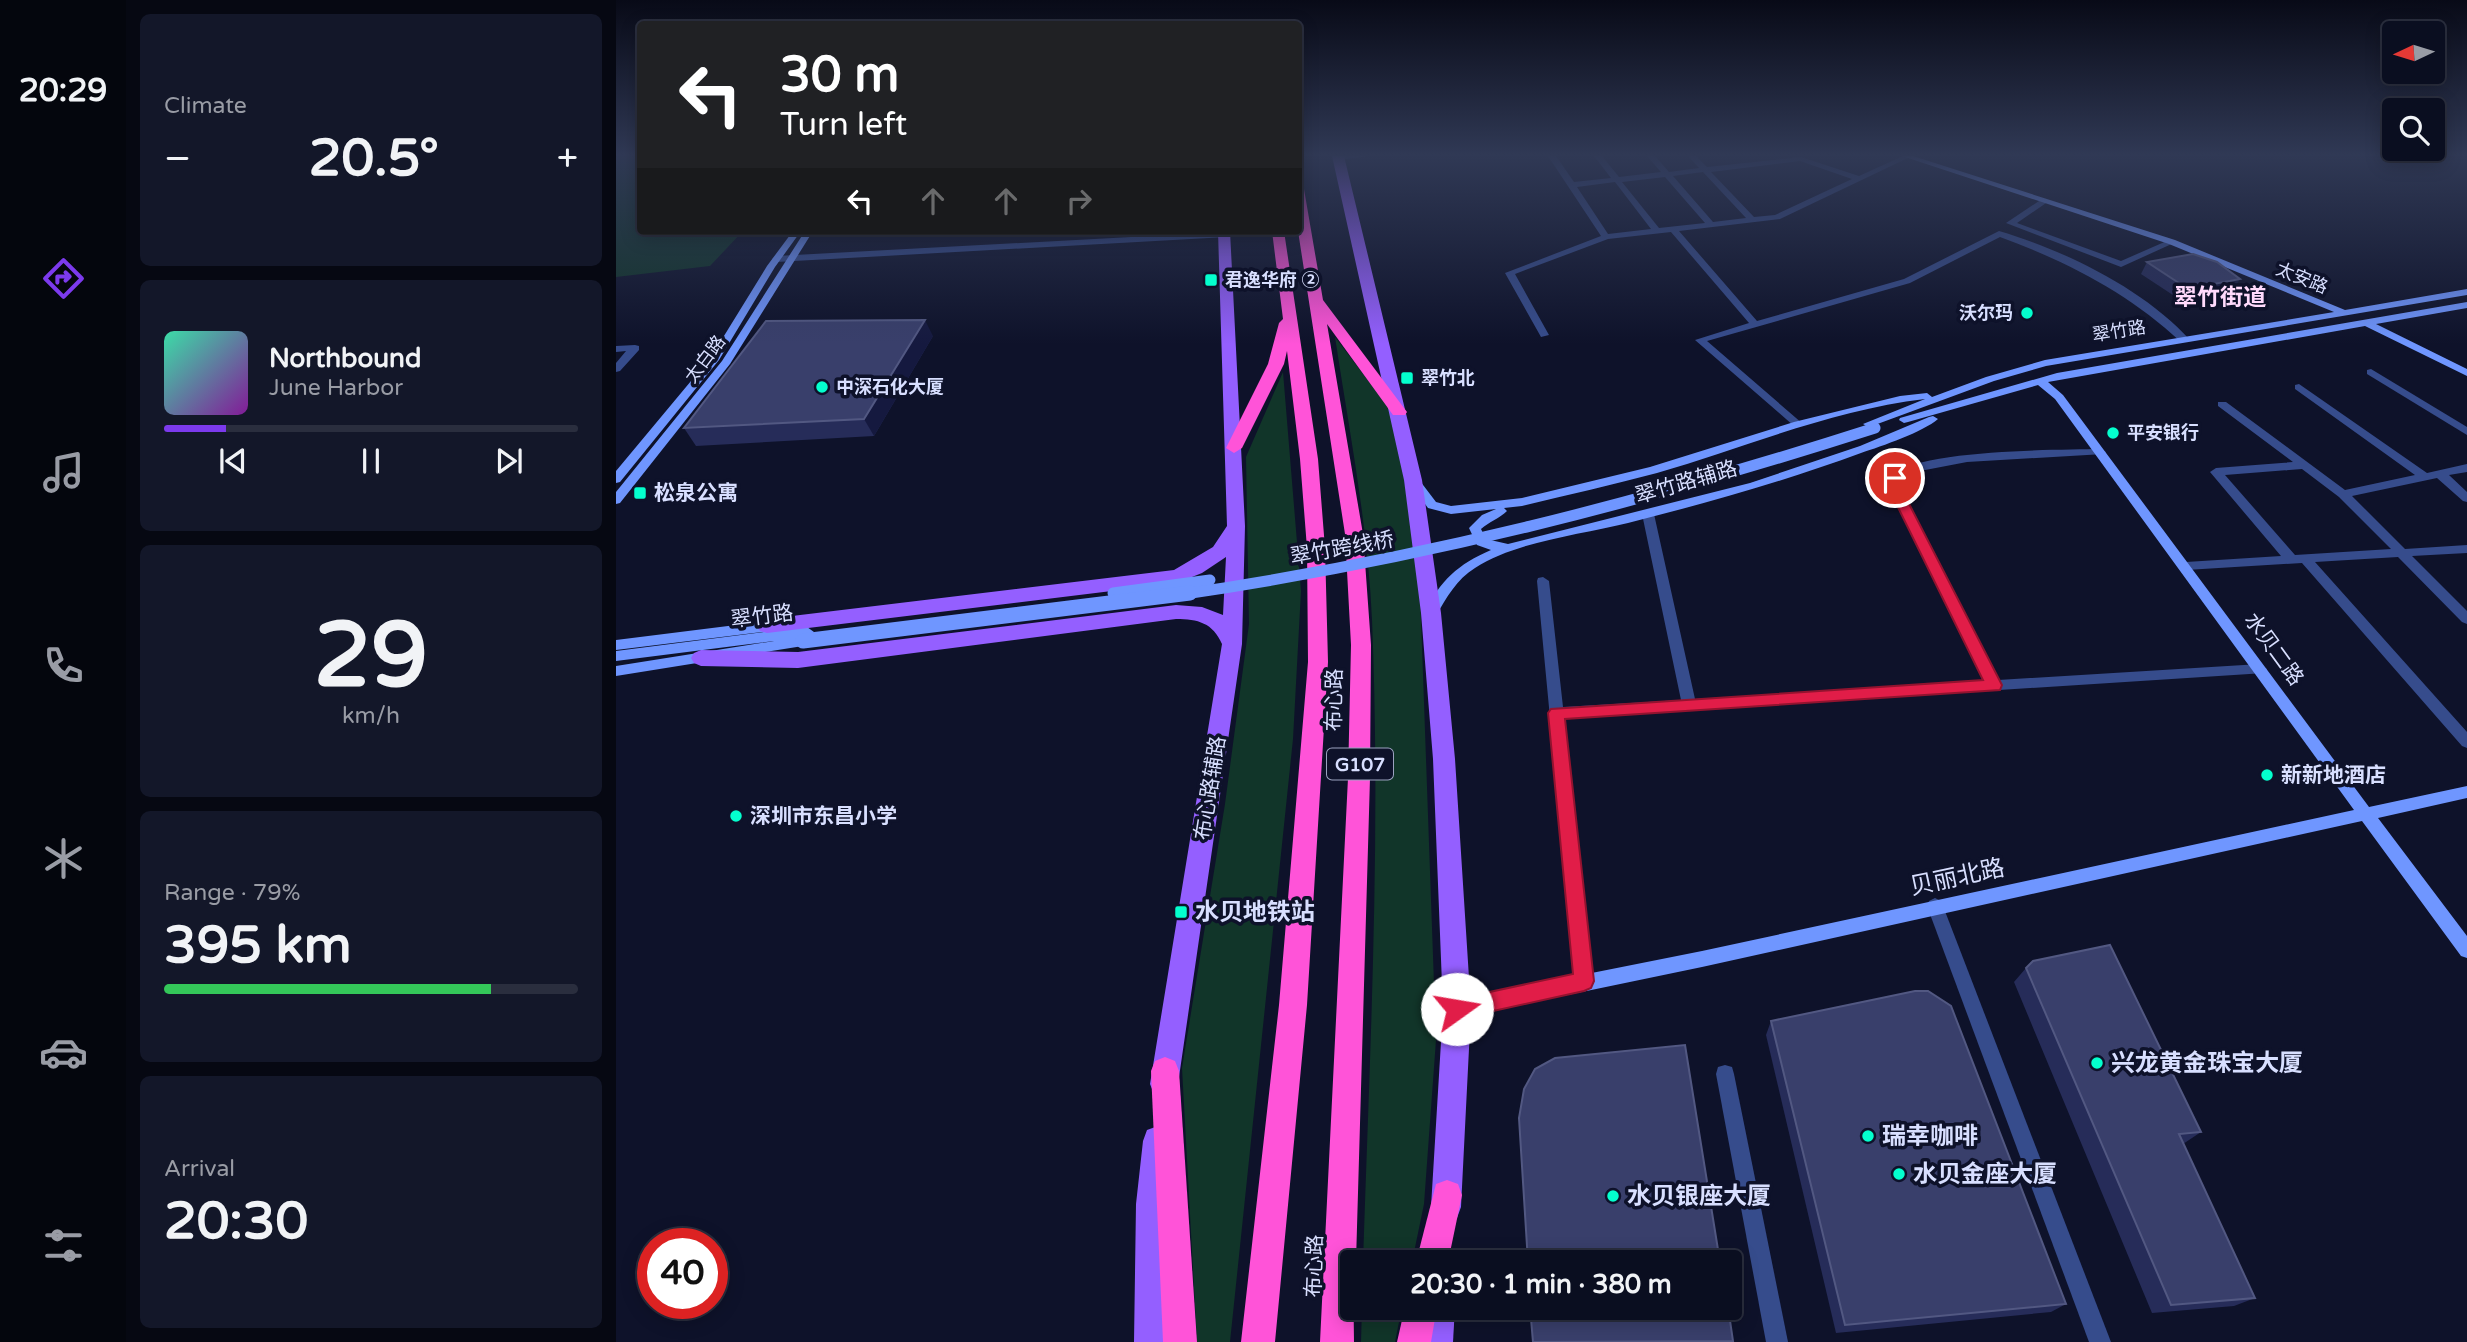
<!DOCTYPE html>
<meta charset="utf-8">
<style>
body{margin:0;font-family:"Varela Round","Noto Sans SC",sans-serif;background:#131729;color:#f1f3f6;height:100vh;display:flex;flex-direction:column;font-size:26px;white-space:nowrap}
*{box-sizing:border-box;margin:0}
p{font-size:23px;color:#999ca5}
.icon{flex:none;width:38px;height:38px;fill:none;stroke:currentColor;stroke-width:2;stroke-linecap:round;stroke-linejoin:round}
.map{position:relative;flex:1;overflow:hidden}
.drawer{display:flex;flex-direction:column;gap:14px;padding:14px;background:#060812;width:490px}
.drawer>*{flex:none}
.hud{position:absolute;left:21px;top:21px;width:665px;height:214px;border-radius:7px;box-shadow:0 4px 18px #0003,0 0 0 2px #2a2e3e;background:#202124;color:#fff;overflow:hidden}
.needle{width:46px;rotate:266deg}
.controls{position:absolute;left:1766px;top:21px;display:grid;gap:14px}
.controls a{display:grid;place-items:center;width:63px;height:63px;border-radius:7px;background:#0a0e20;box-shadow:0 4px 18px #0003,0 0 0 2px #2a2e3e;font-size:35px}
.speed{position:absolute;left:21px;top:1228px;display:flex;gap:14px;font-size:35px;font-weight:700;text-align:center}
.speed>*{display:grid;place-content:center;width:91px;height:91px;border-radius:50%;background:#0a0e20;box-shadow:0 4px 18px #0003,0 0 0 2px #2a2e3e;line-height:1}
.speed .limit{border:10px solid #d22;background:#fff;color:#111}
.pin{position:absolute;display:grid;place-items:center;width:60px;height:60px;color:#fff;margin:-30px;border:4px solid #fff;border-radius:50%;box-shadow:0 2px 7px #0007}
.me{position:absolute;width:77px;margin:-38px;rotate:77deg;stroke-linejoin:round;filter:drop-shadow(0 0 5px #0008)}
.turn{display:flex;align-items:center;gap:24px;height:147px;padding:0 28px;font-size:32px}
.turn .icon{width:91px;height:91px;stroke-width:2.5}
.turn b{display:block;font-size:49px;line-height:60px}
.lanes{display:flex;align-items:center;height:66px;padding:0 28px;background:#0003;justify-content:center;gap:35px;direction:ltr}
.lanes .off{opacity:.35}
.big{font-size:52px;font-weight:700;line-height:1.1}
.drawer .card{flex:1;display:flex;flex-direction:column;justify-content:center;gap:10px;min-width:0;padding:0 24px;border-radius:10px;background:#131729}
.drawer .dial{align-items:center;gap:0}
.dial b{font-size:91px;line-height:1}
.song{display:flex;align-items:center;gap:21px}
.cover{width:84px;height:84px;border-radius:10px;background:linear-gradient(135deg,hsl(160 70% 55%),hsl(290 70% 35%))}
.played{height:7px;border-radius:4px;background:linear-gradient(90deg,#7c3aed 15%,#2a2e3e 15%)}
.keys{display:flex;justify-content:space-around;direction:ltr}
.heat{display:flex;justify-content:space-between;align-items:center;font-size:38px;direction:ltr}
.charge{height:10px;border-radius:5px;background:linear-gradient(90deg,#34c759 79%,#2a2e3e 0)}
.trip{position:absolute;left:724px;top:1250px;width:402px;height:70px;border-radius:7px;background:#0a0e20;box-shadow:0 4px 18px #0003,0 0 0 2px #2a2e3e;font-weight:700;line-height:70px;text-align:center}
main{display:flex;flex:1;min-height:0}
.tab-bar{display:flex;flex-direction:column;width:126px;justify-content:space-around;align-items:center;background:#04060d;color:#999ca5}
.tab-bar .icon{width:49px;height:49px}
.tab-bar .selected{color:#7c3aed}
.tab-bar b{font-size:32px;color:#f1f3f6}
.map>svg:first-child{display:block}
.green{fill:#113529}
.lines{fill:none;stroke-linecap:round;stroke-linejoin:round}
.street{fill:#364c8c;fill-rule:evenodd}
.secondary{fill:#6f96ff;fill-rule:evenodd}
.primary{fill:#945fff;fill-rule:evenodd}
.highway{fill:#ff53d8;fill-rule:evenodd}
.secondary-bridge-far1{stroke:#6f96ff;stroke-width:11}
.secondary-bridge{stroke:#6f96ff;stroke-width:15}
.wall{fill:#262c59}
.shaded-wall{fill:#15193f}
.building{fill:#393f6b;stroke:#525882;stroke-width:2}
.route{fill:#e11d48;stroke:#92132f;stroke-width:2}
.poi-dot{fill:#04ffce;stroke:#0e122a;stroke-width:2.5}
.labels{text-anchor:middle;stroke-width:7;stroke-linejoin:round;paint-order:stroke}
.far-street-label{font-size:18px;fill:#d8dfff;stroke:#0e122a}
.far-poi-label{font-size:18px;font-weight:bold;fill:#d8dfff;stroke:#0e122a;text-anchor:start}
.shield{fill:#0e122a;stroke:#9ba2bf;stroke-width:2}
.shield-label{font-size:19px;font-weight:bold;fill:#d8dfff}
.street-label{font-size:21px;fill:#d8dfff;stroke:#0e122a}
.poi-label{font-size:21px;font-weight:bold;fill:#d8dfff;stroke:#0e122a;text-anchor:start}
.far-district-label{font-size:23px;font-weight:bold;fill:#ffdafc;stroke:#0e122a}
.near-street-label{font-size:24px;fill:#d8dfff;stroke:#0e122a}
.near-poi-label{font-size:24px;font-weight:bold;fill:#d8dfff;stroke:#0e122a;text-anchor:start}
</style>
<main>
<nav class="tab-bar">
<b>20:29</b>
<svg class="icon selected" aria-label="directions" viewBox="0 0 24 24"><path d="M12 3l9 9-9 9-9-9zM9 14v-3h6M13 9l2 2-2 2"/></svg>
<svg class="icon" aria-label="music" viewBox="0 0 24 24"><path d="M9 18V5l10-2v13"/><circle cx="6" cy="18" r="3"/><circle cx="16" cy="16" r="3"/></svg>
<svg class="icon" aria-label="phone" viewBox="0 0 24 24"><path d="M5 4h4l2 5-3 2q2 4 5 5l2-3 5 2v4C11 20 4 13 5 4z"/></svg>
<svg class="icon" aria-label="climate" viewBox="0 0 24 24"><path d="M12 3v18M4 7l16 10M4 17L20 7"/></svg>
<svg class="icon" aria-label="car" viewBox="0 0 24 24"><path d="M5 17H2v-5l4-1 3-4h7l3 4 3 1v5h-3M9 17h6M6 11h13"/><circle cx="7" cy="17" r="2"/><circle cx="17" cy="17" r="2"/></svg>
<svg class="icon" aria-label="filters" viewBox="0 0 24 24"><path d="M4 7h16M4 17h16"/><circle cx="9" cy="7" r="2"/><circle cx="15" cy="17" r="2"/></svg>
</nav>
<section class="drawer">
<div class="card"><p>Climate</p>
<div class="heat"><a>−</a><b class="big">20.5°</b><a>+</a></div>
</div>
<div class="card">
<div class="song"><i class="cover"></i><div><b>Northbound</b><p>June Harbor</p></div></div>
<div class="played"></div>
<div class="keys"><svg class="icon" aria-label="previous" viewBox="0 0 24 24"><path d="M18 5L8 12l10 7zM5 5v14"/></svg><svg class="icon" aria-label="pause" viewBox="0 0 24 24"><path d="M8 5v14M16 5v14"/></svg><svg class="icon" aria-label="next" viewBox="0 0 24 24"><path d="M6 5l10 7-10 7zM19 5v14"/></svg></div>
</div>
<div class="card dial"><b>29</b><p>km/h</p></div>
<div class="card"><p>Range · 79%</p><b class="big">395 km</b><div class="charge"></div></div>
<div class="card"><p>Arrival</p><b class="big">20:30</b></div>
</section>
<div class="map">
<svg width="1851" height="1342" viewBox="0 0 1851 1342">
<rect width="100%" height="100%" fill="#0e122a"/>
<g class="green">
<path d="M 0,156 L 24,156 L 24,231 L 127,231 L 94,266 L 0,277 Z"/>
<path d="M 719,337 L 779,416 L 804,590 L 820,1040 L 808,1204 L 796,1262 L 747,1262 C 754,1048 765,834 756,620 C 752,525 733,430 719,337 Z"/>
<path d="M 667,372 L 685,591 L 677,739 L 614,1342 L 581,1342 L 566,1068 L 609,804 L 633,624 L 630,457 Z"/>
<path d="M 746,1307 L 786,1307 L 779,1342 L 745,1342 Z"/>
</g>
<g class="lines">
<g class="street">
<path d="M 720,156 L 753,156 L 723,160 L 719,158 Z"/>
<path d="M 932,156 L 940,156 L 958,182 L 995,178 L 978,156 L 986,156 L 1003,177 L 1045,172 L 1031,156 L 1039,156 L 1053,172 L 1083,168 L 1072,156 L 1080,156 L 1091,167 L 1185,157 L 1243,176 L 1287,156 L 1296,156 L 1164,219 L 1063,231 L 1141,321 L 1288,279 L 1383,231 C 1448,250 1528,289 1574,340 L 1565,342 C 1512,293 1452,262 1384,237 L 1294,283 L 1091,341 L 1187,424 L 1182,427 L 1178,426 L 1079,340 L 1133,323 L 1055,232 L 992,239 L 899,274 L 933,335 L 925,337 L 889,273 L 985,236 ZM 1184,161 L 1236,179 L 1159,215 L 1138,217 L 1095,172 ZM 1087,172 L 1130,218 L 1097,222 L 1057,176 ZM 1049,177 L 1089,223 L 1043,228 L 1006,182 ZM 999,182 L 1035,229 L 992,234 L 961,187 Z"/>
<path d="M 1426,199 L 1433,201 L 1401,223 L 1505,261 L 1553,240 L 1560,242 L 1505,267 L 1390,223 Z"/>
<path d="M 608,232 L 612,235 L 611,237 L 160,262 L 156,259 L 160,256 Z"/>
<path d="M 19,345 L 23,346 L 23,350 L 4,371 L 0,372 L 0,363 L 10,351 L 0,352 L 0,346 Z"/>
<path d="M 1755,369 L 1851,427 L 1851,435 L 1751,374 L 1751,370 Z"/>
<path d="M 1683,384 L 1811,473 L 1851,464 L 1851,472 L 1833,475 L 1851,492 L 1851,502 L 1847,501 L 1821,478 L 1736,496 L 1789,549 L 1851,545 L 1851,553 L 1796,556 L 1851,611 L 1851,624 L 1846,622 L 1782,557 L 1699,562 L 1851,732 L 1851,748 L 1846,746 L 1686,563 L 1570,570 L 1564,566 L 1570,562 L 1665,556 L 1594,472 L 1600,468 L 1677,462 L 1602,406 L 1602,402 L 1610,402 L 1729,490 L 1799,475 L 1679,389 L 1679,385 ZM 1686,469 L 1723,497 L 1775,549 L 1679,555 L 1609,475 Z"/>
<path d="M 1484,449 L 1490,452 L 1488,454 L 1351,462 L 1304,471 L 1284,478 L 1282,483 L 1382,680 L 1644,664 L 1651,669 L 1649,673 L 948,718 L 977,981 L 974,987 L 968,989 L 962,987 L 959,981 L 921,581 L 922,578 L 927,577 L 933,581 L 947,707 L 1065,700 L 1026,514 L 1032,510 L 1038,514 L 1079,699 L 1368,681 L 1270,483 L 1273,476 C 1306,449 1439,450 1484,449 Z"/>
<path d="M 1319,898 L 1325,901 L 1327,906 L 1495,1342 L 1473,1342 L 1311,906 L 1313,901 Z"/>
<path d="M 1109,1065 L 1116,1067 L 1118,1074 L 1172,1342 L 1150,1342 L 1100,1074 L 1102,1067 Z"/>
</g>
<g class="secondary">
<path d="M 1286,156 L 1297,156 L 1559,240 L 1729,310 L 1851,289 L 1851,295 L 1430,366 L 1378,381 L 1256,426 L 1252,427 L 1247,424 L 1309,399 C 1216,410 1130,447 1041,473 C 996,485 951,495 906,506 L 888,508 L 891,511 C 884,518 873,522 865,529 L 870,539 L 892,544 L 1134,483 L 1244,446 L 1313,417 L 1317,416 L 1322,419 C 1307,432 1266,446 1245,453 C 1169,481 1091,503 1012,523 C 964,535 901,541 859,568 C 841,579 830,598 820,616 L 810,616 L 808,613 C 824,581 842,564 875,550 L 861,545 L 853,528 L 866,515 L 880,509 L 835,514 L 812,508 L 791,480 L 793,477 L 801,477 L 820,502 L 835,506 L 906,498 L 1034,467 L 1178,422 L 1284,396 L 1311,393 L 1316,397 L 1370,377 L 1429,360 L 1718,312 L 1553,244 Z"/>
<path d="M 177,231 L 185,231 L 159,267 L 103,360 L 4,482 L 0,483 L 0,471 L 95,357 L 151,266 Z"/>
<path d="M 189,231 L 197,231 L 114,364 L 4,503 L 0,504 L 0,492 L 106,361 Z"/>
<path d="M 1851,302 L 1851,308 L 1760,324 L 1851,369 L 1851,376 L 1749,326 L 1432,382 L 1447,395 L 1753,807 L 1851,786 L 1851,798 L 1762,818 L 1851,936 L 1851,958 L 1845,956 L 1746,821 L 1086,967 L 841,1018 L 835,1015 L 832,1009 L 835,1003 L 841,1000 L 1086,951 L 1738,810 L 1439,399 L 1422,385 L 1292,422 L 1288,423 L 1283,420 L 1284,418 L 1441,373 Z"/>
<path d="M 151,621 L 191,627 L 198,632 L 196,635 L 188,636 L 194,641 L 187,646 L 0,676 L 0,666 L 158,641 L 0,661 L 0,651 L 155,631 L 0,650 L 0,640 Z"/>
</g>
<g class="primary">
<path d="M 716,156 L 728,156 L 806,480 L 825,613 L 839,759 L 855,1009 L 845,1207 L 841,1218 L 830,1222 L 819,1218 L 815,1207 L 827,1009 L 817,759 L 805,613 L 788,480 Z"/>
<path d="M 602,231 L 614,231 L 629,526 L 626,644 L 562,1084 L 558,1094 L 548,1098 L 538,1094 L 534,1084 L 606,644 C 597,623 582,619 560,619 L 182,668 L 85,666 L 78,663 L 75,658 L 78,653 L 85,650 L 182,652 L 560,605 L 586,607 L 607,615 L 610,557 L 586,573 L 561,583 L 151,633 L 144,631 L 141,626 L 144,621 L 151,619 L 558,570 L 597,547 L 611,526 Z"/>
<path d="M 542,1126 L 553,1130 L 557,1141 L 550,1204 L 552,1342 L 518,1342 L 520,1204 L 527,1141 L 531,1130 Z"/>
<path d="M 807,1307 L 839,1307 L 837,1342 L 803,1342 Z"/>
</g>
<g class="highway">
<path d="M 682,186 L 688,189 L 707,300 L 791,412 L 789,415 L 777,415 L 711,324 L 747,534 L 755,645 L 754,778 L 740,1262 L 737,1262 L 738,1342 L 704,1342 L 732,778 L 735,645 L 729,534 L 682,231 Z"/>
<path d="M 656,231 L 668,231 L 702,459 L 709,548 L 712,662 L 691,1005 L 659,1342 L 625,1342 L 663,1005 L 692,662 L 691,548 L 684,459 L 671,351 L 668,364 L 626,448 L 618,453 L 610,448 L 652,364 L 663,323 L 667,319 Z"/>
<path d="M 549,1057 L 559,1061 L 563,1071 L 581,1342 L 547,1342 L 535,1071 L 539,1061 Z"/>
<path d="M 831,1180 L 842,1184 L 846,1195 L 832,1262 L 800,1262 L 820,1184 Z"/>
<path d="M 789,1307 L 821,1307 L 815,1342 L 781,1342 Z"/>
</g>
<g class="secondary-bridge-far1">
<path d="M 497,593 L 594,580"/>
<path d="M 562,595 C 803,560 1028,502 1259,428"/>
</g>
<path class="secondary-bridge" d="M 187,641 L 574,593"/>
</g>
<g class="wall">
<path d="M 1531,262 L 1617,291 L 1566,301 L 1525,274 Z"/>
<path d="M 317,336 L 258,436 L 80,446 L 68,428 Z"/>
<path d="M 1410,968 L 1585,1132 L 1567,1144 L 1639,1298 L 1618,1306 L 1536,1313 L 1398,982 Z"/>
<path d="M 1155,1021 L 1450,1304 L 1435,1312 L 1220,1333 L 1150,1035 Z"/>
</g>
<g class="shaded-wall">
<path d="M 1624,279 L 1617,291 L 1566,301 L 1572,289 Z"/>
<path d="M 309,320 L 317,336 L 258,436 L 248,419 Z"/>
</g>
<g class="building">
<path d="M 1577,254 L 1601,262 L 1624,279 L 1572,289 L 1531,262 Z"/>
<path d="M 309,320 L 248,419 L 68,428 L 150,321 Z"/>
<path d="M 1494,945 L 1585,1132 L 1563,1134 L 1639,1298 L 1555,1305 L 1410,968 L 1417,961 Z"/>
<path d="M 1299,991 L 1312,991 L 1335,1006 L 1450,1304 L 1229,1325 L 1155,1021 Z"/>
<path d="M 1069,1045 L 1104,1262 L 912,1262 L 903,1118 L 908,1089 L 919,1069 L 939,1058 Z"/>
<path d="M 914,1307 L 1112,1307 L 1117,1341 L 917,1342 Z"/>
</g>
<linearGradient id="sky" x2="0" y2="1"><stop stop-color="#080a17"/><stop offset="0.45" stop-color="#303955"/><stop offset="1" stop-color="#303955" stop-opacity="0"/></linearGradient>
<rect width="1851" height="344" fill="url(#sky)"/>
<path class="route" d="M 1279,474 L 1285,478 L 1283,483 L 1287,492 L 1386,685 L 1384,690 L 949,719 L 978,981 L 975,988 L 968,991 L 841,1019 L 833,1016 L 830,1009 L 833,1002 L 841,999 L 957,974 L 932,713 L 935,709 L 1367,680 L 1270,483 L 1274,475 Z"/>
<g class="poi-dot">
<rect x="588" y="273" width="14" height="14" rx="3.5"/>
<circle cx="1411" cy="313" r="7"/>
<rect x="784" y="371" width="14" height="14" rx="3.5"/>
<circle cx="206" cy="387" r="7"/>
<circle cx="1497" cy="433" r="7"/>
<rect x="17" y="486" width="14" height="14" rx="3.5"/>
<circle cx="1651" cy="775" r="7"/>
<circle cx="120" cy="816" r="7"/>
<rect x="558" y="905" width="14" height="14" rx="3.5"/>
<circle cx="1481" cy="1063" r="7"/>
<circle cx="1252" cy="1136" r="7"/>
<circle cx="1283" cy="1174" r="7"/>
<circle cx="997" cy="1196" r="7"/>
</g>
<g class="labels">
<g class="far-street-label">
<text transform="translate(1686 278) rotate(22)" y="6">太安路</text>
<text transform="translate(1503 331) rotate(-9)" y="6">翠竹路</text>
<text transform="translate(89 359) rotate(-53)" y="6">太白路</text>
</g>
<g class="far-poi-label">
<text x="609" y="286">君逸华府 ②</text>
<text x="1397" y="319" text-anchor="end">沃尔玛</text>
<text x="805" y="384">翠竹北</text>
<text x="220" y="393">中深石化大厦</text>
<text x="1511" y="439">平安银行</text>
</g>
<rect class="shield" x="711" y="748.5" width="66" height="31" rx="5"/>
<g class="shield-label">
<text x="744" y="771">G107</text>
</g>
<g class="street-label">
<text transform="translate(1070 482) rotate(-16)" y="7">翠竹路辅路</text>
<text transform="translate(726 548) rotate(-10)" y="7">翠竹跨线桥</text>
<text transform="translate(146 616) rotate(-7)" y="7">翠竹路</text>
<text transform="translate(1658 649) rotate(54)" y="7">水贝二路</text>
<text transform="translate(718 700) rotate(-89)" y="7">布心路</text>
<text transform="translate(594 788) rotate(-81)" y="7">布心路辅路</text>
<text transform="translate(698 1266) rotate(-88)" y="7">布心路</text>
</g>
<g class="poi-label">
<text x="38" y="500">松泉公寓</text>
<text x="1665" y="782">新新地酒店</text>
<text x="134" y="823">深圳市东昌小学</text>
</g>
<g class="far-district-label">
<text x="1604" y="305">翠竹街道</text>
</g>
<g class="near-street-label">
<text transform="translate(1341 877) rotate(-12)" y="8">贝丽北路</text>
</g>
<g class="near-poi-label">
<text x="579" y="920">水贝地铁站</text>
<text x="1495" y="1071">兴龙黄金珠宝大厦</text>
<text x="1266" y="1144">瑞幸咖啡</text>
<text x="1297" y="1182">水贝金座大厦</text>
<text x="1011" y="1204">水贝银座大厦</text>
</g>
</g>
</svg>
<div class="controls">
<a><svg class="needle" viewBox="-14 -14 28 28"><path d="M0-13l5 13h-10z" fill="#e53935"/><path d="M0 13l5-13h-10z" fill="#999ca5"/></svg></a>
<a><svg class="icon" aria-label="search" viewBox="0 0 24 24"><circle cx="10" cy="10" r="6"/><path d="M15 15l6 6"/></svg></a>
</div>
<div class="speed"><div class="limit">40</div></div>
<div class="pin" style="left:1279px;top:478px;background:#d93025"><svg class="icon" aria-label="arrive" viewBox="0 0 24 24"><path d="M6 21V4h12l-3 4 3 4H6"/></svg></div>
<svg class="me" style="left:841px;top:1009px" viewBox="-20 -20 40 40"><circle r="19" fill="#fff"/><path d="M0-13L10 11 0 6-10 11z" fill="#e11d48"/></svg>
<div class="trip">20:30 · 1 min · 380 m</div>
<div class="hud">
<div class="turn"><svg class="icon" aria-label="left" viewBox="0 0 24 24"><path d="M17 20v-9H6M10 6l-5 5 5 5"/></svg><div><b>30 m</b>Turn left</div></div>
<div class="lanes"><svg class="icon" aria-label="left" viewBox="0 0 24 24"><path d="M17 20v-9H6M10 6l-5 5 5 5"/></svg><svg class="icon off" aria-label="ahead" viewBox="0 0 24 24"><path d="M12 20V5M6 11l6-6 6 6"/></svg><svg class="icon off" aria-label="ahead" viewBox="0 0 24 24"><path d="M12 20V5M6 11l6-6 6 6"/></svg><svg class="icon off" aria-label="right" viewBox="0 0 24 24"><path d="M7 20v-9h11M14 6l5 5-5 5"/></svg></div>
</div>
</div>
</main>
